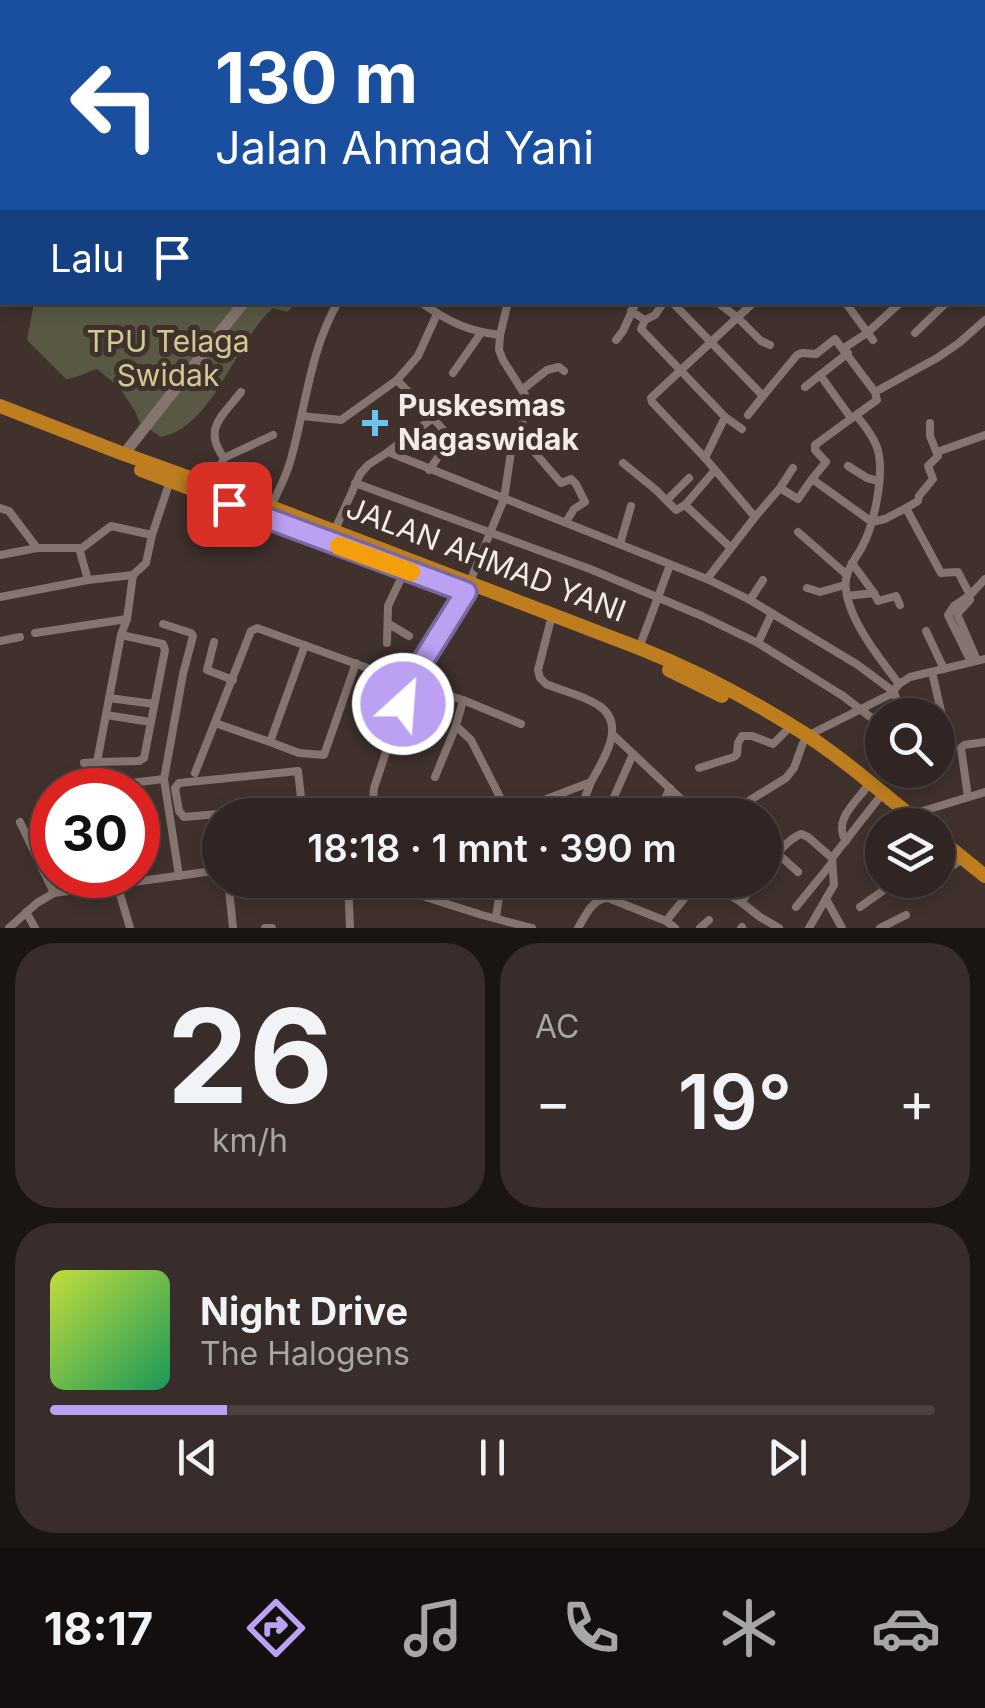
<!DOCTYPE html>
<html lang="id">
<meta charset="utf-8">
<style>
body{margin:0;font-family:Inter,sans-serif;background:#382d2a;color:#f1f3f6;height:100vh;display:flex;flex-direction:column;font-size:38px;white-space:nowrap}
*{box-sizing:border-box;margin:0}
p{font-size:32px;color:#a8a5a5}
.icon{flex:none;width:55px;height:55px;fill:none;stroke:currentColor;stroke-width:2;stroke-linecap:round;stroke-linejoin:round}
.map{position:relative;height:928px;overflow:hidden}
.panel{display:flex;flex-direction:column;gap:15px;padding:15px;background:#1a1413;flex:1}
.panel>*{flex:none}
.guide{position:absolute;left:0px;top:0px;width:985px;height:305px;box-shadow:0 5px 15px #0003,0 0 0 2px #4b4240;background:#1a4fa0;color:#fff;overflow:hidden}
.tools{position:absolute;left:865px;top:698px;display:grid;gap:20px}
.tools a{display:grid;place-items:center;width:90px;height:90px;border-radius:50%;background:#302522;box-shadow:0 5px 15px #0003,0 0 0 2px #4b4240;font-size:50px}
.speed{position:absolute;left:30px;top:768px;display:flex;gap:20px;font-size:50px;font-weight:700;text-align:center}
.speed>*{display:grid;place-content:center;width:130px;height:130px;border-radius:50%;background:#302522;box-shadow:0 5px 15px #0003,0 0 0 2px #4b4240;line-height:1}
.speed .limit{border:15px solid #d22;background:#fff;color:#111}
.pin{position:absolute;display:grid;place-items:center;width:85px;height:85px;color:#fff;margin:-42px;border-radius:20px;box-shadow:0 5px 15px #0006}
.me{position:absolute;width:110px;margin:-55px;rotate:26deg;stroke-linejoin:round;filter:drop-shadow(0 0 8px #0008)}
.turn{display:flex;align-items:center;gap:35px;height:210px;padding:0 50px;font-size:45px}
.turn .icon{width:130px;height:130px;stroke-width:2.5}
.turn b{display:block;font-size:70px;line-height:85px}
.then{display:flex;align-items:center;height:95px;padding:0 50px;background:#0003;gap:20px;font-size:38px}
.big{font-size:75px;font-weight:600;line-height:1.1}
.panel .widget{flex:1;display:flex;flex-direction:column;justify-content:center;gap:15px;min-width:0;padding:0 35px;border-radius:40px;background:#382d2a}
.panel .dial{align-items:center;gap:0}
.dial b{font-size:130px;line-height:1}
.song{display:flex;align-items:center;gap:30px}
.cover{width:120px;height:120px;border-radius:15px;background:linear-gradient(135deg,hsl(70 70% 55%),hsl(150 70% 35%))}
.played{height:10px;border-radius:5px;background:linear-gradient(90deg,#bca0f2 20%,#4b4240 20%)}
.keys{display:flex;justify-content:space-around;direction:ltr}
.heat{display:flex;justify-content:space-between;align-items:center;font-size:55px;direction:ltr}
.panel .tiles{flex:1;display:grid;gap:15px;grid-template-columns:1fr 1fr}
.widget:last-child{grid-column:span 2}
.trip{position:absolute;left:202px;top:798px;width:580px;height:100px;border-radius:50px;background:#302522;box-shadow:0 5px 15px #0003,0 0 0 2px #4b4240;font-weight:600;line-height:100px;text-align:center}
.tabs{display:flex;height:160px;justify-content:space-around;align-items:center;background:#130f0e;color:#a8a5a5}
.tabs .icon{width:70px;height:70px}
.tabs .active{color:#bca0f2}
.tabs b{font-size:45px;color:#f1f3f6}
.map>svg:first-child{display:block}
.green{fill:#595845}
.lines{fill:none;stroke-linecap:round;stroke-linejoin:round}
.street{stroke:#85746f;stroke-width:8}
.secondary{stroke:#85746f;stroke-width:11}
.highway{stroke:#be7e1f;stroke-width:14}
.route-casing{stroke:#7a689d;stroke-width:25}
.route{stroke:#bca0f2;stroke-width:18}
.slow{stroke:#f59e0b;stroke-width:18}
.poi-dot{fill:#6bc3f2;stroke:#40312d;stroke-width:4}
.labels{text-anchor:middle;stroke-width:10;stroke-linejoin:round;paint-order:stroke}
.park-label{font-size:30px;fill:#cfca91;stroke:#40312d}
.poi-label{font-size:30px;font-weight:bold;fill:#f4eae7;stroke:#40312d;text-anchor:start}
.street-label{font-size:30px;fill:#f4eae7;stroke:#40312d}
</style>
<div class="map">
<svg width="985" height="928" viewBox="0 0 985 928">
<rect width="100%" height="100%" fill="#40312d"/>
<path class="green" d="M 34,303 L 297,303 L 287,312 L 273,308 C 235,341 214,427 161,437 L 140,423 L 135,411 L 119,387 L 97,369 C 86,372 77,378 66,379 L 27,340 Z"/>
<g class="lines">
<g class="street">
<path d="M 83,0 L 87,2"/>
<path d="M 349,0 L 352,2"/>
<path d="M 383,0 L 384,2"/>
<path d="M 819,0 L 821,2"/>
<path d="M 938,0 L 940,2"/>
<path d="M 0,1 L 0,0"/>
<path d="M 46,2 L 48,0"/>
<path d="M 102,2 L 103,0"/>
<path d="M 138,2 L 140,0"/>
<path d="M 227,2 L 228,0"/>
<path d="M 270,2 L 272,0"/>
<path d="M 358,2 L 361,0"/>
<path d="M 617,2 L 619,0"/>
<path d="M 856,2 L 859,0"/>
<path d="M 900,2 L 903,0"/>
<path d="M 0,35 L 2,36"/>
<path d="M 982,44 L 985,42"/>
<path d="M 982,57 L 985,60"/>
<path d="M 982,82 L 985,80"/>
<path d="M 0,84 L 2,86"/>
<path d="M 0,126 L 2,122"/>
<path d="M 982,175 L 985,173"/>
<path d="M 0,191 L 2,187"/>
<path d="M 982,230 L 985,228"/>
<path d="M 982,264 L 985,262"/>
<path d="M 420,302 C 448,321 466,331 500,335"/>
<path d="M 672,302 L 763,396 L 797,355 L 802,353 L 816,354 L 835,339 L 875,392 L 877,400 L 856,415 C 865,426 877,441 879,455 C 883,480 874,525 862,547 C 855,560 843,573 846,590 C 850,622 880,659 899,684"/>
<path d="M 717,302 L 738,318 L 761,341 L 770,345"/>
<path d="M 845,302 L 873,340"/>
<path d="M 631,311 L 645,320 L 641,329 L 725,417 L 705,458"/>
<path d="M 645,320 L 655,315 L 664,302"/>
<path d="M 915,333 L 947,302"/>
<path d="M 616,340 L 623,331 L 636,302"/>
<path d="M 844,348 L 867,333 L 901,302"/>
<path d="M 453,373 L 481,333"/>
<path d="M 820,375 L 851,418"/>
<path d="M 805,387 L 848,353"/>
<path d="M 523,389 L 547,370 L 559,367 L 564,371"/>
<path d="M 875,392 L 937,358 L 959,343 L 985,320"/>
<path d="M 748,415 L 763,396"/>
<path d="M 302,416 L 341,420 L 397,380 L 418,356 L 437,314"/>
<path d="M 725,417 L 742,429"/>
<path d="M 519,434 L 561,483 L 571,479 L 576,484 L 585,502 L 574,509 L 566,522"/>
<path d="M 388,452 L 433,418 L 397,380"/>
<path d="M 937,452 L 985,435"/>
<path d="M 224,458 L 273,435"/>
<path d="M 623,463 L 656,490 L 676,510 L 685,505 L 731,548"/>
<path d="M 848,466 L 867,478 L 879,481"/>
<path d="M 429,470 L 451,439 L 433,418"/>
<path d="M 812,479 L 826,462 L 815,450 L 815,445 L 856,415"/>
<path d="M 355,483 L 590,569 L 702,616 L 758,643 L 843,696 L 882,726"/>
<path d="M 212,486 L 224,458 C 202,428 223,416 241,392"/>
<path d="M 780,488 L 793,468"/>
<path d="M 667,500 L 689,478"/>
<path d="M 685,505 L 715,470"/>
<path d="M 271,506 C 279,490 288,473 292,455 C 306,404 311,348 338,302"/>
<path d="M 0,508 L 9,511 L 37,548"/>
<path d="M 906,508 L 918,501 L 919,496 L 933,479 L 928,466 L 938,456 L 930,436 L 930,423"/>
<path d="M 755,517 L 780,488 L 798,499 L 812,479 L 872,522 L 885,519 L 906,508 L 941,573 L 958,572 L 970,595"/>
<path d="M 334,532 L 360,474 L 368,465 L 388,452 L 707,579 L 750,600 L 858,665 L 894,692 L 902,715"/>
<path d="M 798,532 L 847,575"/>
<path d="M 620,544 L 631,506"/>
<path d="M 79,548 L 88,580"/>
<path d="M 0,555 L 37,548 L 82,548 L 111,526 L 152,535"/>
<path d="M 852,563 L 874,593"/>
<path d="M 133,575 L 146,563 L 152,535 L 170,481"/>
<path d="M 707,579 L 755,517 L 705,458 L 652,402 L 651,398 L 754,302"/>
<path d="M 469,584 L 504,499 L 511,452 L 522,425 L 525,395 L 503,360 L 499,350 L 500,335 L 508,302"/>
<path d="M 807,588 L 820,592 L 845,585"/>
<path d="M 466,592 L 409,683 L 463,700 L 521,724"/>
<path d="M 847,596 L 874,593 L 878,601 L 896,596 L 900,605"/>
<path d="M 0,597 L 88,580 L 133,575"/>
<path d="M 750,600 L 763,580"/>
<path d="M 970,600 L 957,614 L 977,660"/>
<path d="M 954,606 L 948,615 L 971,662"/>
<path d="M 955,610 L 954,606 L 970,595 L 985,579"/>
<path d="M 163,624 L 191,633 L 193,636 L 183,674 L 164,779 L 179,876"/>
<path d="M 389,624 L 409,636"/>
<path d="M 926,631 L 944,669"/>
<path d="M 35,633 L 127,619"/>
<path d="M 0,641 L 20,637"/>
<path d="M 214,642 L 207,670 L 233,680"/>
<path d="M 387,643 L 388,606 L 405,570"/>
<path d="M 758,643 L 772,613"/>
<path d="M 639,648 L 670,565"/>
<path d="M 932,672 L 945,729"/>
<path d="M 109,698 L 154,704"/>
<path d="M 463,700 L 456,726 L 471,740 L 508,813"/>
<path d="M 106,715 L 151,722"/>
<path d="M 215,723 L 270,742 L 305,645"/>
<path d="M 612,734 L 698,815"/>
<path d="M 807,736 L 891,694 L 899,684 L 910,677 L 985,659"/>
<path d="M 270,742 L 299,753 L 324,755 L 356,663"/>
<path d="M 97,762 L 139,761 L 144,758 L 165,650 L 163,644 L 121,635"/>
<path d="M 84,763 L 97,762 L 121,635 L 127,619 L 133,575"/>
<path d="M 699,768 L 734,757 L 737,754 L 738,743 L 742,736 L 752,736 L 773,744 L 785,732"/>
<path d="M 195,773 L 251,631 L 257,628 L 409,683 L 374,788 L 373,799 L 377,806 L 411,812"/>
<path d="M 435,777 L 456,726"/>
<path d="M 72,790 L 164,779"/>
<path d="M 968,797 L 961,748 L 964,745 L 985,742"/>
<path d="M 301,807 L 184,817 L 179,811 L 175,788 L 179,783 L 298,771 L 303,815"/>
<path d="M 505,815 L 591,782 C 603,760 628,724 598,705 C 583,695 562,691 546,684 L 540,678 L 538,670 L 550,623"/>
<path d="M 578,815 L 591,782"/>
<path d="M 606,815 L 633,754"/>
<path d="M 657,815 L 670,788"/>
<path d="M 726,815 L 786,778 L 794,768 L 803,743"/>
<path d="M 910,815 L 985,792"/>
<path d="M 20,822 L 54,893"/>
<path d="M 846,841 C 833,821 854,804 866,788"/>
<path d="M 777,853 L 798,872"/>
<path d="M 765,870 C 775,857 785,841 801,834 L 808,837 L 832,858"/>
<path d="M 938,876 L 958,862"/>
<path d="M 228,880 L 233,928"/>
<path d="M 348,880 L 350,928"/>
<path d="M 372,880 L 482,915 L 532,928"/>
<path d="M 897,881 L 922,886 L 932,880"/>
<path d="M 117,884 L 130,928"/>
<path d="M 571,892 L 577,880"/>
<path d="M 712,894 L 720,889 L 741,902 L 758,880"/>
<path d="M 826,899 L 842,928"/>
<path d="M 741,902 L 760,917 L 779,928"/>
<path d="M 796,907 L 831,864"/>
<path d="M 860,907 L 898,880"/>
<path d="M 26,912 L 35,928"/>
<path d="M 496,917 L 500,890 L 499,880"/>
<path d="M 666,921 L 684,899"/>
<path d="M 9,928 L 37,903 L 54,893 L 220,870"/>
<path d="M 265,928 L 272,928"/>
<path d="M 578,928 C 586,915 592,899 608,898 L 666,921 L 675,928"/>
<path d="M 700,928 L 709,920"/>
<path d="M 741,928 L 742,927"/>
<path d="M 809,928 L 834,885 L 832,858 L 879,798"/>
<path d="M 880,928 L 906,915"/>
</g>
<g class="secondary">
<path d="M 550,0 L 552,2"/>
<path d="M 465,2 L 467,0"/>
<path d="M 982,247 L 985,249"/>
<path d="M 124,454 L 244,302"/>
</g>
<g class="highway">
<path d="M 0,406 L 121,453 L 271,507 L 639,648 C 697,671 752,700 805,734 C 846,761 884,794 922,825"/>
<path d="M 141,470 L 458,589"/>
<path d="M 669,670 L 722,696"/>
<path d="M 938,838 L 985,876"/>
</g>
</g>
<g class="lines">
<g class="route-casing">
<path id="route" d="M 229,504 L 466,592 L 409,683 L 403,704"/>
</g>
<use href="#route" class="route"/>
<path class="slow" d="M 339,546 L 411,572"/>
</g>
<path class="poi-dot" d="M370 408h10v10h10v10h-10v10h-10v-10h-10v-10h10z"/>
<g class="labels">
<g class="park-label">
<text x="168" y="352">TPU Telaga<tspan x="168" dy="34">Swidak</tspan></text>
</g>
<g class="poi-label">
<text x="398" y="416">Puskesmas<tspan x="398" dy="34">Nagaswidak</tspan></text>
</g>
<g class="street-label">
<text transform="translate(486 560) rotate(21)" y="10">JALAN AHMAD YANI</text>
</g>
</g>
</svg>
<div class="tools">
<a><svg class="icon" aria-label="search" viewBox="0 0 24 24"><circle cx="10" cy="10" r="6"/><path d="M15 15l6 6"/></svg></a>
<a><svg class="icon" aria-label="layers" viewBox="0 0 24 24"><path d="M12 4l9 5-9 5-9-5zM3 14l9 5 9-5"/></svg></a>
</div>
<div class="speed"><div class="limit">30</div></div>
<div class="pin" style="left:229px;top:504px;background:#d93025"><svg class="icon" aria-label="arrive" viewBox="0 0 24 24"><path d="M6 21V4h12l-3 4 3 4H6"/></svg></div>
<svg class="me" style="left:403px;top:704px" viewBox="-20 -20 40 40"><circle r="17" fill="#bca0f2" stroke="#fff" stroke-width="3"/><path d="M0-11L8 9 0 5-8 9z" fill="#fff"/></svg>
<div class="trip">18:18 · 1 mnt · 390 m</div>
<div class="guide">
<div class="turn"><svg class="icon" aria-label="left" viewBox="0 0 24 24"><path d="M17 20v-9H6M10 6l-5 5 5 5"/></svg><div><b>130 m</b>Jalan Ahmad Yani</div></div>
<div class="then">Lalu<svg class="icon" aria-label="arrive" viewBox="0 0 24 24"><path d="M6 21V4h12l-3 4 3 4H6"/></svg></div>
</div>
</div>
<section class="panel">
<div class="tiles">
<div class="widget dial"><b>26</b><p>km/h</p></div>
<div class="widget"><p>AC</p>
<div class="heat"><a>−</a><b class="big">19°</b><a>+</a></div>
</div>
<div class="widget">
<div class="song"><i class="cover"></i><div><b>Night Drive</b><p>The Halogens</p></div></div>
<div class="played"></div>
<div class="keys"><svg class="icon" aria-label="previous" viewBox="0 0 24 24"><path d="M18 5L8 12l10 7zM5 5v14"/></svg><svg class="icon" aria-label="pause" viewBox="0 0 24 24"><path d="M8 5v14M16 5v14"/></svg><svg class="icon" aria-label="next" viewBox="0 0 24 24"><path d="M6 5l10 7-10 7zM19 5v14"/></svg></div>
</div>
</div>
</section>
<nav class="tabs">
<b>18:17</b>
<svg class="icon active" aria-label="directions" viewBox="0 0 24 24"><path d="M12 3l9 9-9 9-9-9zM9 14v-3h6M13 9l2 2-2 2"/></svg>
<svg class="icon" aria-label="music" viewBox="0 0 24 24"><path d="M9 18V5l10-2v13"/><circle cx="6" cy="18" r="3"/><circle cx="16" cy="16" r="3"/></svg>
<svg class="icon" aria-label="phone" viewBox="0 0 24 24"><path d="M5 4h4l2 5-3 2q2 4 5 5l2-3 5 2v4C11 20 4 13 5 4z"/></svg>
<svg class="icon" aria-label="climate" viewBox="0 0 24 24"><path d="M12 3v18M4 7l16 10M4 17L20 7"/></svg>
<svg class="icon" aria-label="car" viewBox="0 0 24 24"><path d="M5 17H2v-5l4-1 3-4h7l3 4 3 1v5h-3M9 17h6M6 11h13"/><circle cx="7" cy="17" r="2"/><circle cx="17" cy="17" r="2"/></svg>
</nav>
